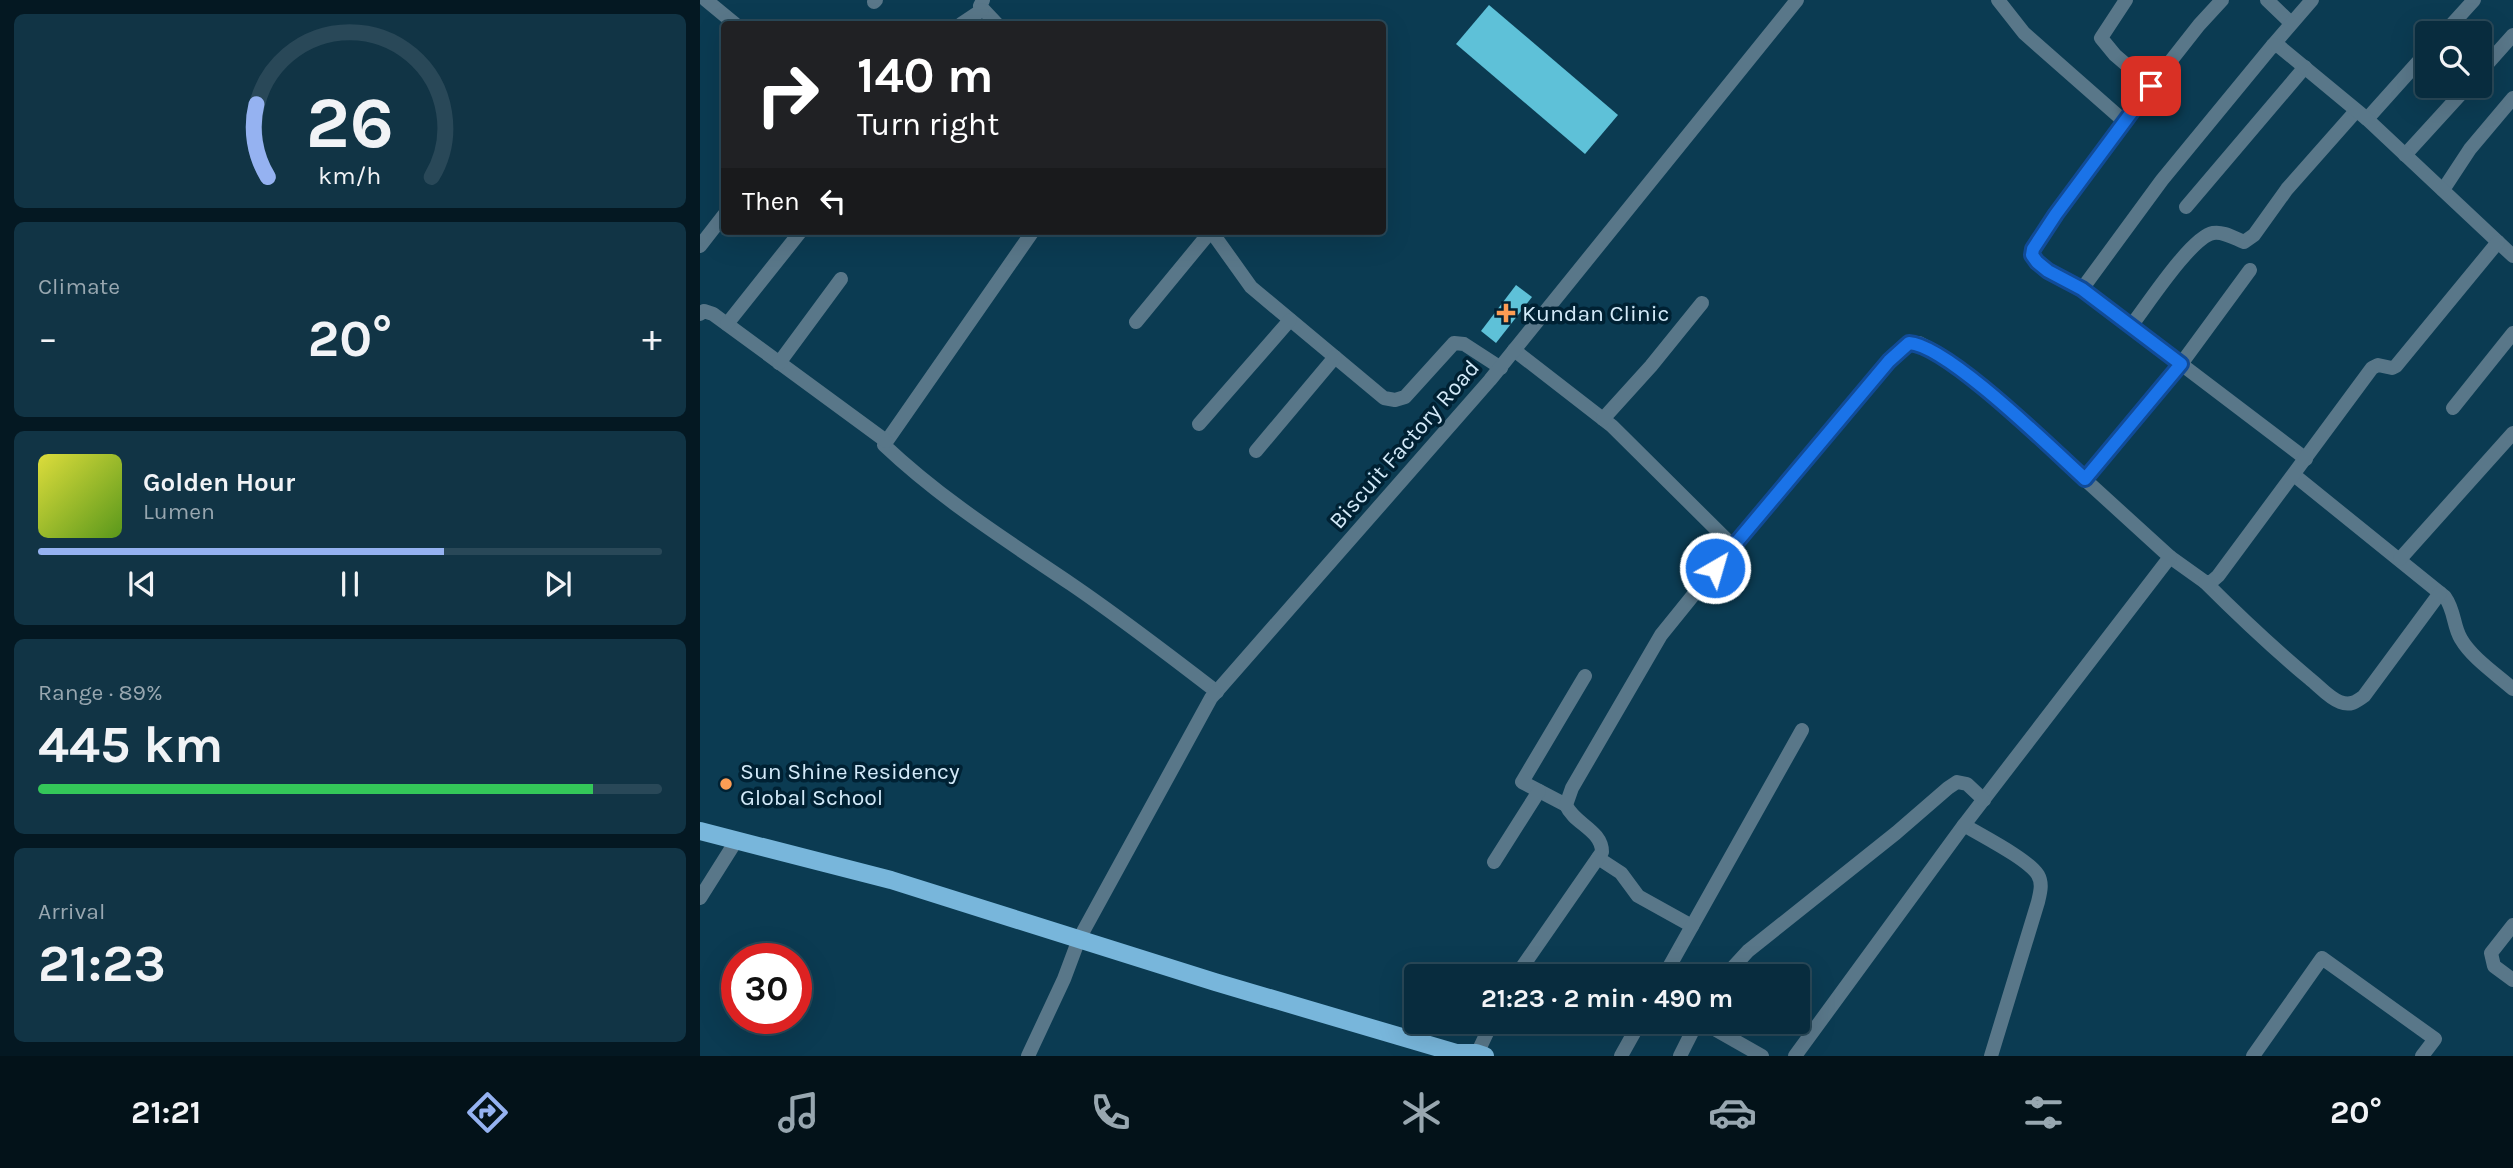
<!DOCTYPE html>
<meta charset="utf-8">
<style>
body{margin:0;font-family:Karla,sans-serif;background:#113445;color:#f1f3f6;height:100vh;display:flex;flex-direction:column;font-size:26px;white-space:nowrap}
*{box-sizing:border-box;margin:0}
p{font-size:23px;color:#98a7b0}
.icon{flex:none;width:38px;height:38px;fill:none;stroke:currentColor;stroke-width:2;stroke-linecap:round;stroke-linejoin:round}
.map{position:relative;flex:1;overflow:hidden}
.sheet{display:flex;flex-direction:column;gap:14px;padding:14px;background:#041822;width:700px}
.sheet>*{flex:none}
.guide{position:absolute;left:21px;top:21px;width:665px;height:214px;border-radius:7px;box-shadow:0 7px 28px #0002,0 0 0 2px #294858;background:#202124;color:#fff;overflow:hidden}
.controls{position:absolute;left:1715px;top:21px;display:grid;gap:14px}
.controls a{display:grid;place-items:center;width:77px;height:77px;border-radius:7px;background:#082c3e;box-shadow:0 7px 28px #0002,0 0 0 2px #294858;font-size:35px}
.speed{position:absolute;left:21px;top:943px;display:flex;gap:14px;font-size:35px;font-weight:700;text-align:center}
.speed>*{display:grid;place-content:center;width:91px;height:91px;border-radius:50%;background:#082c3e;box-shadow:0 7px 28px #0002,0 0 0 2px #294858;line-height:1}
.speed .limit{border:10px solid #d22;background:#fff;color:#111}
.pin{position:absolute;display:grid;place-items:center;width:60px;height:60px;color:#fff;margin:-30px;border-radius:14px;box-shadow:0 4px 10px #0006}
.me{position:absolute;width:77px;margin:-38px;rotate:38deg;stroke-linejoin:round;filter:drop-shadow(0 0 5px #0008)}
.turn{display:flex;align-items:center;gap:24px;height:147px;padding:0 21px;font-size:32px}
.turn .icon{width:91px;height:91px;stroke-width:2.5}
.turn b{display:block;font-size:49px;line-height:60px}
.then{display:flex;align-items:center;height:66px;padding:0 21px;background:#0003;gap:14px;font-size:26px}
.big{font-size:52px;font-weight:700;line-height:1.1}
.sheet .card{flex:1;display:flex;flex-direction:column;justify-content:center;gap:10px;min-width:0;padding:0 24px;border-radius:10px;background:#113445}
.sheet .dial{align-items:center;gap:0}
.dial svg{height:182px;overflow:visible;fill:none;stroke:#294858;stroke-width:7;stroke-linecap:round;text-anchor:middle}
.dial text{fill:#f1f3f6;stroke:none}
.song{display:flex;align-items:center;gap:21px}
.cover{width:84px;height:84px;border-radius:10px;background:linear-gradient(135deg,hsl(60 70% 55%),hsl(90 70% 35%))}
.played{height:7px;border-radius:4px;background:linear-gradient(90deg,#95b2f1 65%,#294858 65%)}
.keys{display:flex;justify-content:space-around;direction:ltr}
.heat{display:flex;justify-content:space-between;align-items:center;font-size:38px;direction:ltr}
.charge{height:10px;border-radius:5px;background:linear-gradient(90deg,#34c759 89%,#294858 0)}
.trip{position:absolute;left:704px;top:964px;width:406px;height:70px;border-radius:7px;background:#082c3e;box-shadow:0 7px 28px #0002,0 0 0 2px #294858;font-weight:700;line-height:70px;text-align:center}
.tab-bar{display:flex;height:112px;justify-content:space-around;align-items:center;background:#031219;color:#98a7b0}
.tab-bar .icon{width:49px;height:49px}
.tab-bar .on{color:#95b2f1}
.tab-bar b{font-size:32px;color:#f1f3f6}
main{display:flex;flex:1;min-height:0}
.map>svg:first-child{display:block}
.building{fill:#5ec1d8}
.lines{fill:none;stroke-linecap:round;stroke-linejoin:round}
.street{stroke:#597789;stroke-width:14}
.primary{stroke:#78b6db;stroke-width:18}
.route-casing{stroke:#114b97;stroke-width:18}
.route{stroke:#1a73e8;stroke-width:12}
.poi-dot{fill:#fd9d54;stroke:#002133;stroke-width:2.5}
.labels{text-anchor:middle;stroke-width:7;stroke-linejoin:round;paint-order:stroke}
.poi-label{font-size:23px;fill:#d3eaf9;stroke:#002133;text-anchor:start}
.street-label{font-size:23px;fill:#d3eaf9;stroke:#002133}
</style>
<main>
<section class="sheet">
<div class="card dial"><svg viewBox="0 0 100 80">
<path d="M14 69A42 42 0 1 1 86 69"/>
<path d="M14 69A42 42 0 0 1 9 37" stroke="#95b2f1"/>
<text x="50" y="56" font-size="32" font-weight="700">26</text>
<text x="50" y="72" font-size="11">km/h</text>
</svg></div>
<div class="card"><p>Climate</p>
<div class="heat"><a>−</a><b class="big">20°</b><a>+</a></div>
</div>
<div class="card">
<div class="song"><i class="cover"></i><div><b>Golden Hour</b><p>Lumen</p></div></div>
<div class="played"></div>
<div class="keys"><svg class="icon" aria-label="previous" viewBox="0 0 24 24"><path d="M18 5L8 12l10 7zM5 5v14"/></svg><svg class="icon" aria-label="pause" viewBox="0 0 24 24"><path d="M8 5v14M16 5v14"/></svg><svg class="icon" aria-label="next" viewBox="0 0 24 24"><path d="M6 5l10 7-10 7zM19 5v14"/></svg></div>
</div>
<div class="card"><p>Range · 89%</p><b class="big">445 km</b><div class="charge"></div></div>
<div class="card"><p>Arrival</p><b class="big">21:23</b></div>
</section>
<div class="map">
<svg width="1813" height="1056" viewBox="0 0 1813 1056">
<rect width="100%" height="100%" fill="#0b3b52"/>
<g class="building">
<path d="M 789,5 L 918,115 L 885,154 L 756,44 Z"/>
<path d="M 816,285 L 832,297 L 796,343 L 781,331 Z"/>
</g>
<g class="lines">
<g class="street">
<path d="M 6,0 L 35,24"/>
<path d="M 283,0 L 280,6 L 297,24"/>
<path d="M 1298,0 L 1324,33 L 1425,122"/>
<path d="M 1426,0 L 1401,38 L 1415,55 L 1451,86"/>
<path d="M 1567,0 L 1591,23"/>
<path d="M 174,2 L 176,0"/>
<path d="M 261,24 L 282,10"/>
<path d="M 1744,33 L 1774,0"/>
<path d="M 1573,45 L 1612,0"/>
<path d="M 1780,72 L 1813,35"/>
<path d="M 1667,119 L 1727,52"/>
<path d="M 1705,155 L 1768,86"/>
<path d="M 1743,190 L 1770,149 L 1813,98"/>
<path d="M 1486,207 L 1605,67"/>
<path d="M 333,231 L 184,445 C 241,499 306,540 371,584 C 421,618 469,655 517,692"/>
<path d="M 511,231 L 551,287 L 684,398 L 695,400 L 705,397 L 754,343 L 764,344 L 801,368"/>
<path d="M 0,246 L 24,215"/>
<path d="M 1550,270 L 1481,364 L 1606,459"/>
<path d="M 1382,289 C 1364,281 1343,272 1332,255 L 1335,244 L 1451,86 L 1499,25 L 1522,0"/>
<path d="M 0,314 L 4,311 L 13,314 L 186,441"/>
<path d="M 436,322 L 511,231"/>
<path d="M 27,324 L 101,231"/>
<path d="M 1431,326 C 1446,307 1491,237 1513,233 C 1523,231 1534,238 1544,242 L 1554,235 L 1587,189 L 1656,111"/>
<path d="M 814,350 L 912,426 L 1033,546"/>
<path d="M 79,363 L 141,279"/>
<path d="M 1753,408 L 1813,333"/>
<path d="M 903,419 L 951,366 L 1002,303"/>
<path d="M 499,424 L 590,320"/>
<path d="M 556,451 L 635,357"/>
<path d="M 1594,475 L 1745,597 C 1755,611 1753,626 1761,639 C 1772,658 1796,674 1813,689"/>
<path d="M 1385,479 L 1481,364 L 1382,289 L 1462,180 L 1573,45 L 1580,47 L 1667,119 L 1813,256"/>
<path d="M 1470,557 L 1505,582 L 1511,582 L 1518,576 L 1672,368 L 1678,365 L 1692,368 L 1696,366 L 1798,242"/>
<path d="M 1700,559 L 1813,433"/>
<path d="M 1505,582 C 1539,616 1573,648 1610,679 C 1619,686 1629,698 1640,702 C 1650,706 1656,702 1664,696 L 1740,593"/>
<path d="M 866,805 L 822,782 L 885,676"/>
<path d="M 1264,825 C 1282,836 1328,859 1338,875 C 1343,884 1340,893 1338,902 L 1291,1056"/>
<path d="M 898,858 L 921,873 L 938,896 L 992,926"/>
<path d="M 794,862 L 839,791"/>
<path d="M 0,898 L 36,841"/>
<path d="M 1813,925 L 1791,953 L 1794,966 L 1813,980"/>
<path d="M 816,976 L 902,852 C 902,830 874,824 866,805 L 872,788 L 961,635 L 1041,536 L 1189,361 L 1209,343 L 1219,343 L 1234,351 L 1290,393 L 1470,557 L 1264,825 L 1095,1056"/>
<path d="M 964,976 L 1102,730"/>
<path d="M 1025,976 L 1048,951 L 1196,833 L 1248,788 L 1257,782 L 1267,784 L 1284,800"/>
<path d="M 1002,1022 L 1062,1056"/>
<path d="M 328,1056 L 364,979 L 379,939 L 511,698 L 790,380 L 1097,0"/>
<path d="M 776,1056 L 792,1022"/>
<path d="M 921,1056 L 940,1022"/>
<path d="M 980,1056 L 997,1022"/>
<path d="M 1553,1056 L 1622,958 L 1735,1039 L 1722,1056"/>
</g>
<path class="primary" d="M 0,831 L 191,880 L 515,982 L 756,1053 L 776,1053 L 785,1056"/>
</g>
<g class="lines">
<g class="route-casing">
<path id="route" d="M 1015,568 L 1189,361 L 1209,343 C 1247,345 1352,449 1385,479 L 1481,364 L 1382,289 L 1348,271 L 1337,262 L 1332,255 L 1333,249 L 1356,214 L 1451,86"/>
</g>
<use href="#route" class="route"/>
</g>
<g class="poi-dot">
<path d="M802.5 302.5h7v7h7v7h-7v7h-7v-7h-7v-7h7z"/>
<circle cx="26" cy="784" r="7"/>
</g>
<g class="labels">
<g class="poi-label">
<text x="822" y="321">Kundan Clinic</text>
<text x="40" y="779">Sun Shine Residency<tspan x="40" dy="26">Global School</tspan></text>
</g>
<g class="street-label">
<text transform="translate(704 444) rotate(-49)" y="8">Biscuit Factory Road</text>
</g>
</g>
</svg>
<div class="controls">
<a><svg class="icon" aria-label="search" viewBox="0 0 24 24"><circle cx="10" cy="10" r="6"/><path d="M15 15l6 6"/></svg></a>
</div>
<div class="speed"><div class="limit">30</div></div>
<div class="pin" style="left:1451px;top:86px;background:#d93025"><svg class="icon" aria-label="arrive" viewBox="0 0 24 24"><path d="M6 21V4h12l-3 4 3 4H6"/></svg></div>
<svg class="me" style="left:1015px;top:568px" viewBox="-20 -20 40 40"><circle r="17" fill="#1a73e8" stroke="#fff" stroke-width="3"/><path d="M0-11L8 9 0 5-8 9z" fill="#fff"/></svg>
<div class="trip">21:23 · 2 min · 490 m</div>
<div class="guide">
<div class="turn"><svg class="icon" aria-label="right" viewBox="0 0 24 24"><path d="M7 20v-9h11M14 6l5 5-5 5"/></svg><div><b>140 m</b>Turn right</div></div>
<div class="then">Then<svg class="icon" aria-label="left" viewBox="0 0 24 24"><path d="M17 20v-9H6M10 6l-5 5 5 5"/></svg></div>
</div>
</div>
</main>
<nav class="tab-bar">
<b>21:21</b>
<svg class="icon on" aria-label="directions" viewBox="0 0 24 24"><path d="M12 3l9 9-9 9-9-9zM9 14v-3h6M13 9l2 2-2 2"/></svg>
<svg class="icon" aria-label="music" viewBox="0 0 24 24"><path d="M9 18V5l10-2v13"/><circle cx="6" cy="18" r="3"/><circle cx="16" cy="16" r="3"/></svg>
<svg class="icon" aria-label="phone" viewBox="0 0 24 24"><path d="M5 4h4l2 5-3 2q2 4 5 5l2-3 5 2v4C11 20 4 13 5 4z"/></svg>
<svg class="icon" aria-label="climate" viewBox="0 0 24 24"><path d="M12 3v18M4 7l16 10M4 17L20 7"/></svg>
<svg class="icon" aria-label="car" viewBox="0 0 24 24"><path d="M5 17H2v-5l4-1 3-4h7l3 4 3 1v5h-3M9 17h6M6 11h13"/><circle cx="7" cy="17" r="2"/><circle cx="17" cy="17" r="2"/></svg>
<svg class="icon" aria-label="filters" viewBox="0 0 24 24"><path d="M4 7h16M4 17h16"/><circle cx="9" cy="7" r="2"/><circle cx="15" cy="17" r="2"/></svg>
<b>20°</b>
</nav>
